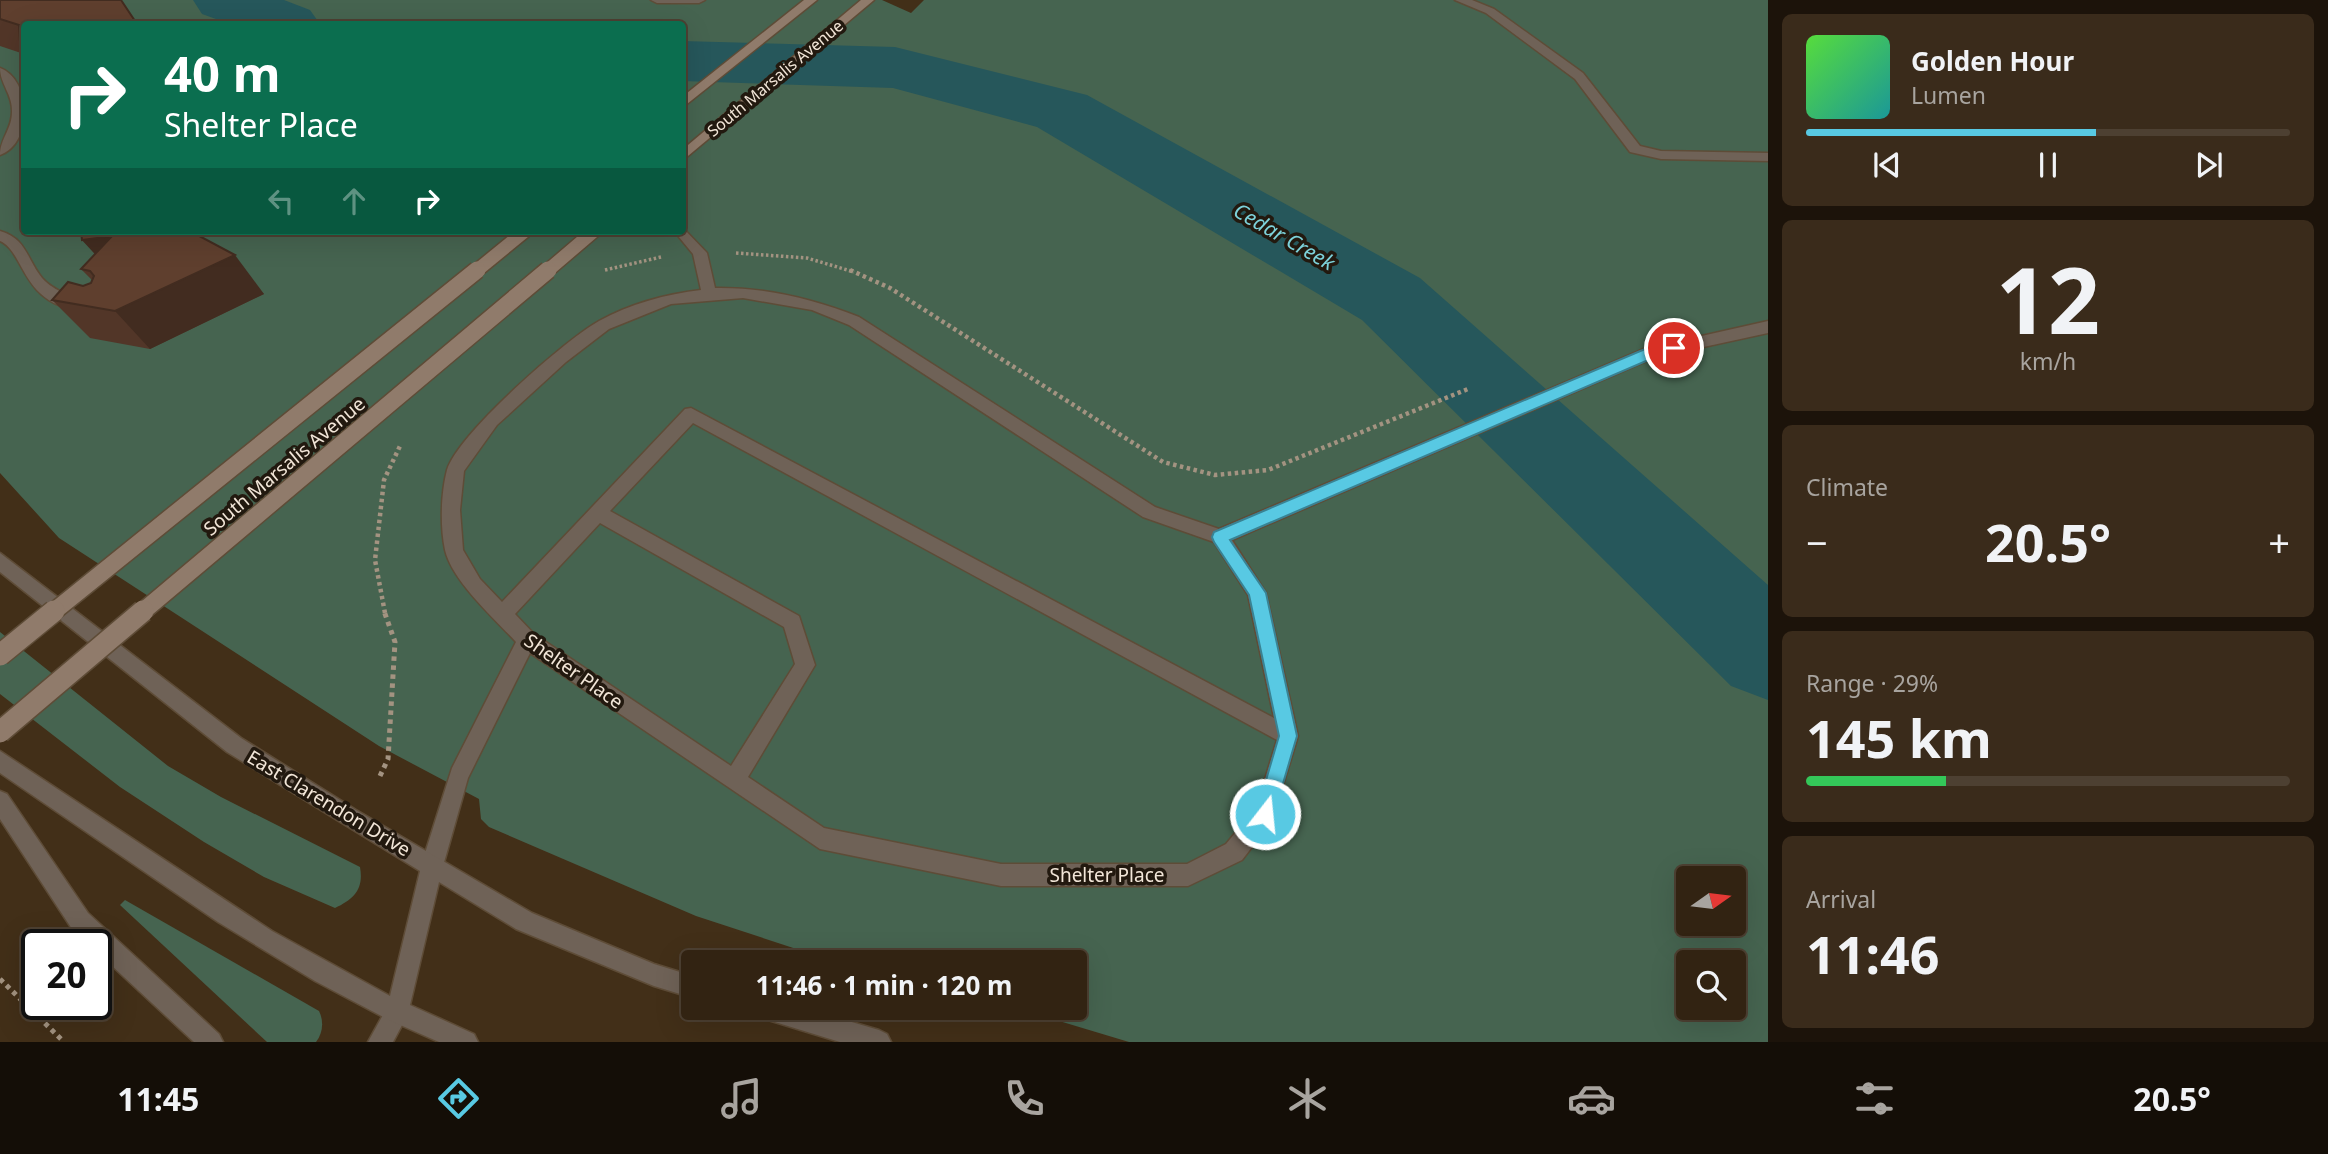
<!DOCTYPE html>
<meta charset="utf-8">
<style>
body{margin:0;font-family:"Noto Sans",sans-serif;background:#3a2b1b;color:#f1f3f6;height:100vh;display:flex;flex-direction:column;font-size:26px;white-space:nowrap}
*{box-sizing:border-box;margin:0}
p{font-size:23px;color:#a8a49f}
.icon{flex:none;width:38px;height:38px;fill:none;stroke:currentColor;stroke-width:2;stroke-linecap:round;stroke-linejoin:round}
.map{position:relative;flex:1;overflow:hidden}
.drawer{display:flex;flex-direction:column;gap:14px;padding:14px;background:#1c130a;width:560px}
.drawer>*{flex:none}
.guide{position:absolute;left:21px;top:21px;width:665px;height:214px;border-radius:7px;box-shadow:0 7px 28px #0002,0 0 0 2px #4d4032;background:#0b6e4f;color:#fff;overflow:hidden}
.needle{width:46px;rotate:76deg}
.buttons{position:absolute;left:1676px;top:866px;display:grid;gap:14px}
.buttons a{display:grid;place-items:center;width:70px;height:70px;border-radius:7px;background:#322312;box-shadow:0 7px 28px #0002,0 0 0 2px #4d4032;font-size:35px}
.speed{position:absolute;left:21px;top:929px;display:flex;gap:14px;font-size:35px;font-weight:700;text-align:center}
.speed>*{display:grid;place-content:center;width:91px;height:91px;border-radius:50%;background:#322312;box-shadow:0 7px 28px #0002,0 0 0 2px #4d4032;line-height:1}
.speed .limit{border:4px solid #111;border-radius:10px;background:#fff;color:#111}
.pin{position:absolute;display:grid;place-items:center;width:60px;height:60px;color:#fff;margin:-30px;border:4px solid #fff;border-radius:50%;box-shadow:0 2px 7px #0007}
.me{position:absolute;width:77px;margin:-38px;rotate:16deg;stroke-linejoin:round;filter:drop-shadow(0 0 5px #0008)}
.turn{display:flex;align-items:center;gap:24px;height:147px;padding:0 28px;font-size:32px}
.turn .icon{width:91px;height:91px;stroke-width:2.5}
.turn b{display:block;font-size:49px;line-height:60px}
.lanes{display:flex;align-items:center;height:66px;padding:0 28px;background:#0003;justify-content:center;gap:35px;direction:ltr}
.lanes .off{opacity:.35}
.big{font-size:52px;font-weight:700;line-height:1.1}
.drawer .widget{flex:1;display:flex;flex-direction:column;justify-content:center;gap:10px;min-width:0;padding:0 24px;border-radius:10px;background:#3a2b1b}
.drawer .dial{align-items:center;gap:0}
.dial b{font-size:91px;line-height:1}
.song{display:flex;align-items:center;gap:21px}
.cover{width:84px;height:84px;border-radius:10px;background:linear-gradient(135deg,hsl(110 70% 55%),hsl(180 70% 35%))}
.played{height:7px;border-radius:4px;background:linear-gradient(90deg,#58c9e3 60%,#4d4032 60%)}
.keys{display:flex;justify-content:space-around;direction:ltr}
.heat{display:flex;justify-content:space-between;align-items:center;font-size:38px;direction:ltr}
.charge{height:10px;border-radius:5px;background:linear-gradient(90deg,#34c759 29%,#4d4032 0)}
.trip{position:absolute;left:681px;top:950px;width:406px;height:70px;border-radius:7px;background:#322312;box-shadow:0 7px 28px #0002,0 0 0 2px #4d4032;font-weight:700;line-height:70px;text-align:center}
.menu{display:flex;height:112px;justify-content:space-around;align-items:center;background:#140e07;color:#a8a49f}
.menu .icon{width:49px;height:49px}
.menu .active{color:#58c9e3}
.menu b{font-size:32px;color:#f1f3f6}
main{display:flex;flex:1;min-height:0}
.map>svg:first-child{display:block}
.green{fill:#466450;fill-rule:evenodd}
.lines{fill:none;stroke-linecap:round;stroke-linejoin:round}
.river{fill:#26575b;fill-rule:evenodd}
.service-casing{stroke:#5e4c37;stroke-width:3}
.pedestrian-casing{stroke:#5e4c37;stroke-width:3}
.tertiary-casing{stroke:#5e4c37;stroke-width:3}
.secondary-casing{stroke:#5e4c37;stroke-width:3}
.path-far2{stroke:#a39381;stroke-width:3.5;stroke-dasharray:2.5 2.5;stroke-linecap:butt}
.path-far1{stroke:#a39381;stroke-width:4.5;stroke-dasharray:3.5 3.5;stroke-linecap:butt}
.path{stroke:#a39381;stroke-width:5;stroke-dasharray:4.5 4.5;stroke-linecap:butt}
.service{fill:#6f6257;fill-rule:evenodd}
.pedestrian{fill:#6f6257;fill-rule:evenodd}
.tertiary{fill:#6f6257;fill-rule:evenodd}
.secondary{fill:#907b6b;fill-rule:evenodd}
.secondary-bridge-far2-casing{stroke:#5e4c37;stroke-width:16;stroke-linecap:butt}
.secondary-bridge-far1-casing{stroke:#5e4c37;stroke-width:20;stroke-linecap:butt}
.secondary-bridge-casing{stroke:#5e4c37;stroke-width:24;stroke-linecap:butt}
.secondary-bridge-far2{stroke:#907b6b;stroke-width:13}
.secondary-bridge-far1{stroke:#907b6b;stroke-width:17}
.secondary-bridge{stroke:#907b6b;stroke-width:21}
.wall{fill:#523628}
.shaded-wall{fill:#422c20}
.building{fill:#5f3f2e;stroke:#422c20;stroke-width:2}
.route{fill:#58c9e3;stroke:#398394;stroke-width:2}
.labels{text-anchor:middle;stroke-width:7;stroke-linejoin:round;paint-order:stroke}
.far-street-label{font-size:16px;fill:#f2e6d8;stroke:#22190f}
.street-label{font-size:19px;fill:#f2e6d8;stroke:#22190f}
.water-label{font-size:21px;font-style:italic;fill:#7dd2da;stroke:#22190f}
</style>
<main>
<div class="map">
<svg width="1768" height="1042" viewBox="0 0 1768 1042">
<rect width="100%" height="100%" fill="#422f18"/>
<g class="green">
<path d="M 0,0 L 882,0 L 911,13 L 924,0 L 1768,0 L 1768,1042 L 1129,1042 L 1016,1008 L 1074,1008 L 1074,962 L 836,962 L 696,916 L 489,827 L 481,819 L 479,799 L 379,746 L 59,538 L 0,473 ZM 24,24 L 682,24 L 682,231 L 24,231 ZM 1689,878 L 1734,878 L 1734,924 L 1689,924 ZM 1689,962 L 1734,962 L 1734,1008 L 1689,1008 Z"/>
<path d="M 0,632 L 168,766 L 221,797 L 360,867 C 364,889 354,899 335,908 L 264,877 L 204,842 L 120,787 L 0,694 Z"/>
<path d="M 125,900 L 319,1011 C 324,1021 323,1033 316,1042 L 267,1042 L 120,905 Z"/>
</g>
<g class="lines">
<g class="river">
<path d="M 193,0 L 284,0 L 310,10 L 320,24 L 230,24 L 202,14 Z"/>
<path d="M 682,41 L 895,47 L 1087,95 L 1420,278 L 1768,585 L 1768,700 L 1731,686 L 1362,320 L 1037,127 L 893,88 L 682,81 Z"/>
</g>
<g class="service-casing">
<g id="service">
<path d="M 651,0 L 705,0 L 699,3 L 657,3 Z"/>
<path d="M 1455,0 L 1472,0 L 1494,9 L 1583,73 L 1640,146 L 1661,151 L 1768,153 L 1768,161 L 1661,159 L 1630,152 L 1575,79 L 1486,13 Z"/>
<path d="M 682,227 L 707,253 L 715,288 C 766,287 813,299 859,317 L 1155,507 L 1219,529 L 1644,349 L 1768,321 L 1768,333 L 1653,358 L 1232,540 L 1266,593 L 1298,736 L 1272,821 L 1242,860 L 1188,886 L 1001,886 L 820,849 L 530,653 L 468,778 L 443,866 L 440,874 L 432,877 L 424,874 L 421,866 L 452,768 L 516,642 C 495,619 452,581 445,550 C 440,526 441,493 447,470 C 458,434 565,340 599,321 C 630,304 666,294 701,290 L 693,254 L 674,231 L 682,231 ZM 743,298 L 812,310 L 849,325 L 1143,517 L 1214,542 L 1248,595 L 1274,718 L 691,408 L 685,409 L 502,602 L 480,579 L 463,550 L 460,510 L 464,471 L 497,425 L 566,362 L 609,329 L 671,304 ZM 693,423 L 1277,740 L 1256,808 L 1226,844 L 1187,864 L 1001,864 L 824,828 L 748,777 L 815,665 L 799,616 L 610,511 ZM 600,523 L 784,627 L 795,664 L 731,766 L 534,634 L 515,614 Z"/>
<path d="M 0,791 L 7,794 L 88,913 L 219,1034 L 223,1042 L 194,1042 L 96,951 L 96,945 L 90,945 L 72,929 L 0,819 Z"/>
<path d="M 397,1000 L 405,1004 L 409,1012 L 393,1042 L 368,1042 L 389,1004 Z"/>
</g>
</g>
<g class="pedestrian-casing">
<g id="pedestrian">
<path d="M 0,68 C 32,80 33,144 0,155 C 0,139 12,129 12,112 C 13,95 0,84 0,68 Z"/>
<path d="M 0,231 C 27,239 26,258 42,278 C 54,292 75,296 83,305 L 80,309 C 74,311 71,309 64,307 C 22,294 22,250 0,241 Z"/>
</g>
</g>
<g class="tertiary-casing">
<g id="tertiary">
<path d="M 0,553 L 241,738 L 356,810 L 532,913 L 654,964 L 693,976 L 693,998 L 654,986 L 516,929 L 439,882 L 410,1005 L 474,1034 L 478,1042 L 439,1042 L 389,1020 L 315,981 L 218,922 L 0,773 L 0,751 L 272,931 L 390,996 L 420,871 L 227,752 L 0,572 Z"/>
<path d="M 754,1008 L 804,1008 L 879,1030 L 887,1034 L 891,1042 L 840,1042 L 765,1019 L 757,1016 Z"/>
</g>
</g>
<g class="secondary-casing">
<g id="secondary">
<path d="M 804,0 L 817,0 L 682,108 L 682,97 Z"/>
<path d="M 861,0 L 874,0 L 682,161 L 682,150 Z"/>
</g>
</g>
<g class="path-far2">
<path d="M 736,253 L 807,258 L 854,272"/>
<path d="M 605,270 L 661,257"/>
</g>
<g class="path-far1">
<path d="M 850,270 L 890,288 L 1163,462 L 1215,475 L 1268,470 L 1468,389"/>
<path d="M 385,613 L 375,560 L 384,480 L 400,446"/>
</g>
<g class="path">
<path d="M 380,776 L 388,759 L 395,642 L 384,611"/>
<path d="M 0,979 L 64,1042"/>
</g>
<use href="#service" class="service"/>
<use href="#pedestrian" class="pedestrian"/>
<use href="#tertiary" class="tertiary"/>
<use href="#secondary" class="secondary"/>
<g class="secondary-bridge-far2-casing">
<g id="secondary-bridge-far2">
<path d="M 475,272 L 525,231"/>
<path d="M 546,272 L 594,231"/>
</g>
</g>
<g class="secondary-bridge-far1-casing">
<g id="secondary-bridge-far1">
<path d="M 52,613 L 477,270"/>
<path d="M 141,613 L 548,270"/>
</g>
</g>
<g class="secondary-bridge-casing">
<g id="secondary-bridge">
<path d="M 0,655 L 54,611"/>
<path d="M 0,732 L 143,611"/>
</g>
</g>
<use href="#secondary-bridge-far2" class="secondary-bridge-far2"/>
<use href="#secondary-bridge-far1" class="secondary-bridge-far1"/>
<use href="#secondary-bridge" class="secondary-bridge"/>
</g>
<g class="wall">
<path d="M 0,0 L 121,0 L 21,53 L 0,46 Z"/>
<path d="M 196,231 L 197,235 L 264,294 L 150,349 L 90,338 L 52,300 L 91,283 L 92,280 L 81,269 L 95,254 L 82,240 Z"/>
</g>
<g class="shaded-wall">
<path d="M 112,236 L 118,279 L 82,240 Z"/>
<path d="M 235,255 L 264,294 L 150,349 L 115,311 Z"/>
</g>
<g class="building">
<path d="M 0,0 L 121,0 L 137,24 L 24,24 L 24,57 L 21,58 L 19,25 L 0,19 Z"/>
<path d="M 24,119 L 24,167 L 23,167 L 21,120 Z"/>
<path d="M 81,231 L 190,231 L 235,255 L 115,311 L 52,300 L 68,282 L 83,286 L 91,283 L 94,276 L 90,271 L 81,269 L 112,236 L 82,240 Z"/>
</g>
<path class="route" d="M 1674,343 L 1679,344 L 1679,352 L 1653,358 L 1230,540 L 1266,593 L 1297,736 L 1272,821 L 1265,824 L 1258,821 L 1256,814 L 1279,736 L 1249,595 L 1214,542 L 1212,537 L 1214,532 L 1645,349 Z"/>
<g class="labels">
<g class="far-street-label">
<text transform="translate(775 78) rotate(-40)" y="6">South Marsalis Avenue</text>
</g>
<g class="street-label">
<text transform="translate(284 466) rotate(-40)" y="7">South Marsalis Avenue</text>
<text transform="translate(574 671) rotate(35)" y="7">Shelter Place</text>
<text transform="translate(329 803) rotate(31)" y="7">East Clarendon Drive</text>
<text x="1107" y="882">Shelter Place</text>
</g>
<g class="water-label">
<text transform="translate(1284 237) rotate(30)" y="7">Cedar Creek</text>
</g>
</g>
</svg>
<div class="buttons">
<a><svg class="needle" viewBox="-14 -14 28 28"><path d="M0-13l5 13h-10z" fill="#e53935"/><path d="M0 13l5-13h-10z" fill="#a8a49f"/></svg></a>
<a><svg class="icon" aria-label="search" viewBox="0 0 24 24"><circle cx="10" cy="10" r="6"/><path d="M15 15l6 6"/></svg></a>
</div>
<div class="speed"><div class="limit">20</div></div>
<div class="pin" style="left:1674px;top:348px;background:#d93025"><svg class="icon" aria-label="arrive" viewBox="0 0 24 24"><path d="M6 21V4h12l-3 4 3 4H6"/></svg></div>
<svg class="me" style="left:1265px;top:814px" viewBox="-20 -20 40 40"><circle r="17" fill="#58c9e3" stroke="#fff" stroke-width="3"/><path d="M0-11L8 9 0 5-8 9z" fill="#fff"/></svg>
<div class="trip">11:46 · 1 min · 120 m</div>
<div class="guide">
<div class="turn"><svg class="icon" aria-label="right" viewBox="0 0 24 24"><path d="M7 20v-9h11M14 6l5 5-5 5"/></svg><div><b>40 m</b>Shelter Place</div></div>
<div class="lanes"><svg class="icon off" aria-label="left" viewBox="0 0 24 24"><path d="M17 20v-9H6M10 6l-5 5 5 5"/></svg><svg class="icon off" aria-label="ahead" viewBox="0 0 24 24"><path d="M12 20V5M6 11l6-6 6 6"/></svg><svg class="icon" aria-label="right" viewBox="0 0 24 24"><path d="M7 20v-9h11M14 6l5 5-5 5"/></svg></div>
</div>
</div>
<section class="drawer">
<div class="widget">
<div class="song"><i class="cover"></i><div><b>Golden Hour</b><p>Lumen</p></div></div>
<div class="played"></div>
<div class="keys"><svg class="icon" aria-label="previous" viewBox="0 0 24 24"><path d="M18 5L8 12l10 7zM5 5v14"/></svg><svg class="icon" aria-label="pause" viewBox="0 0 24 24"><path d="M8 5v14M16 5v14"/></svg><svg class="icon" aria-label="next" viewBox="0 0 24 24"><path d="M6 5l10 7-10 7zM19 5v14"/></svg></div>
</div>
<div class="widget dial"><b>12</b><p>km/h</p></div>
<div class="widget"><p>Climate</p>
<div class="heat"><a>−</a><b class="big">20.5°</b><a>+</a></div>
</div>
<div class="widget"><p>Range · 29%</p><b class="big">145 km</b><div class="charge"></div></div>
<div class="widget"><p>Arrival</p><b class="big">11:46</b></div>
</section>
</main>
<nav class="menu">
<b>11:45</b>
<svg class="icon active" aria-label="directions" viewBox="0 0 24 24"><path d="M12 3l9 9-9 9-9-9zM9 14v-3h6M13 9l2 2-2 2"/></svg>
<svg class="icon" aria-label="music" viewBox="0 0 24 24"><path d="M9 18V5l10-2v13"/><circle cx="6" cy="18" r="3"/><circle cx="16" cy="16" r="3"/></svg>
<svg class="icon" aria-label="phone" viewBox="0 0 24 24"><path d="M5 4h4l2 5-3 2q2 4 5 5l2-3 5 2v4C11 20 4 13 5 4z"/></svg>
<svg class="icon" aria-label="climate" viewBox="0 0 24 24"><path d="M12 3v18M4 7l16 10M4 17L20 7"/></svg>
<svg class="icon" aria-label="car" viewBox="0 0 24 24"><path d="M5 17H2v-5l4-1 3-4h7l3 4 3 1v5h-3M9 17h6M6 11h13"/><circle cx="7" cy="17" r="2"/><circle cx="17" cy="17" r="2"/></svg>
<svg class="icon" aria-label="filters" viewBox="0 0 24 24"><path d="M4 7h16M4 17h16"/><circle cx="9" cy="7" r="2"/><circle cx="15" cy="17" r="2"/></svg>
<b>20.5°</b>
</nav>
